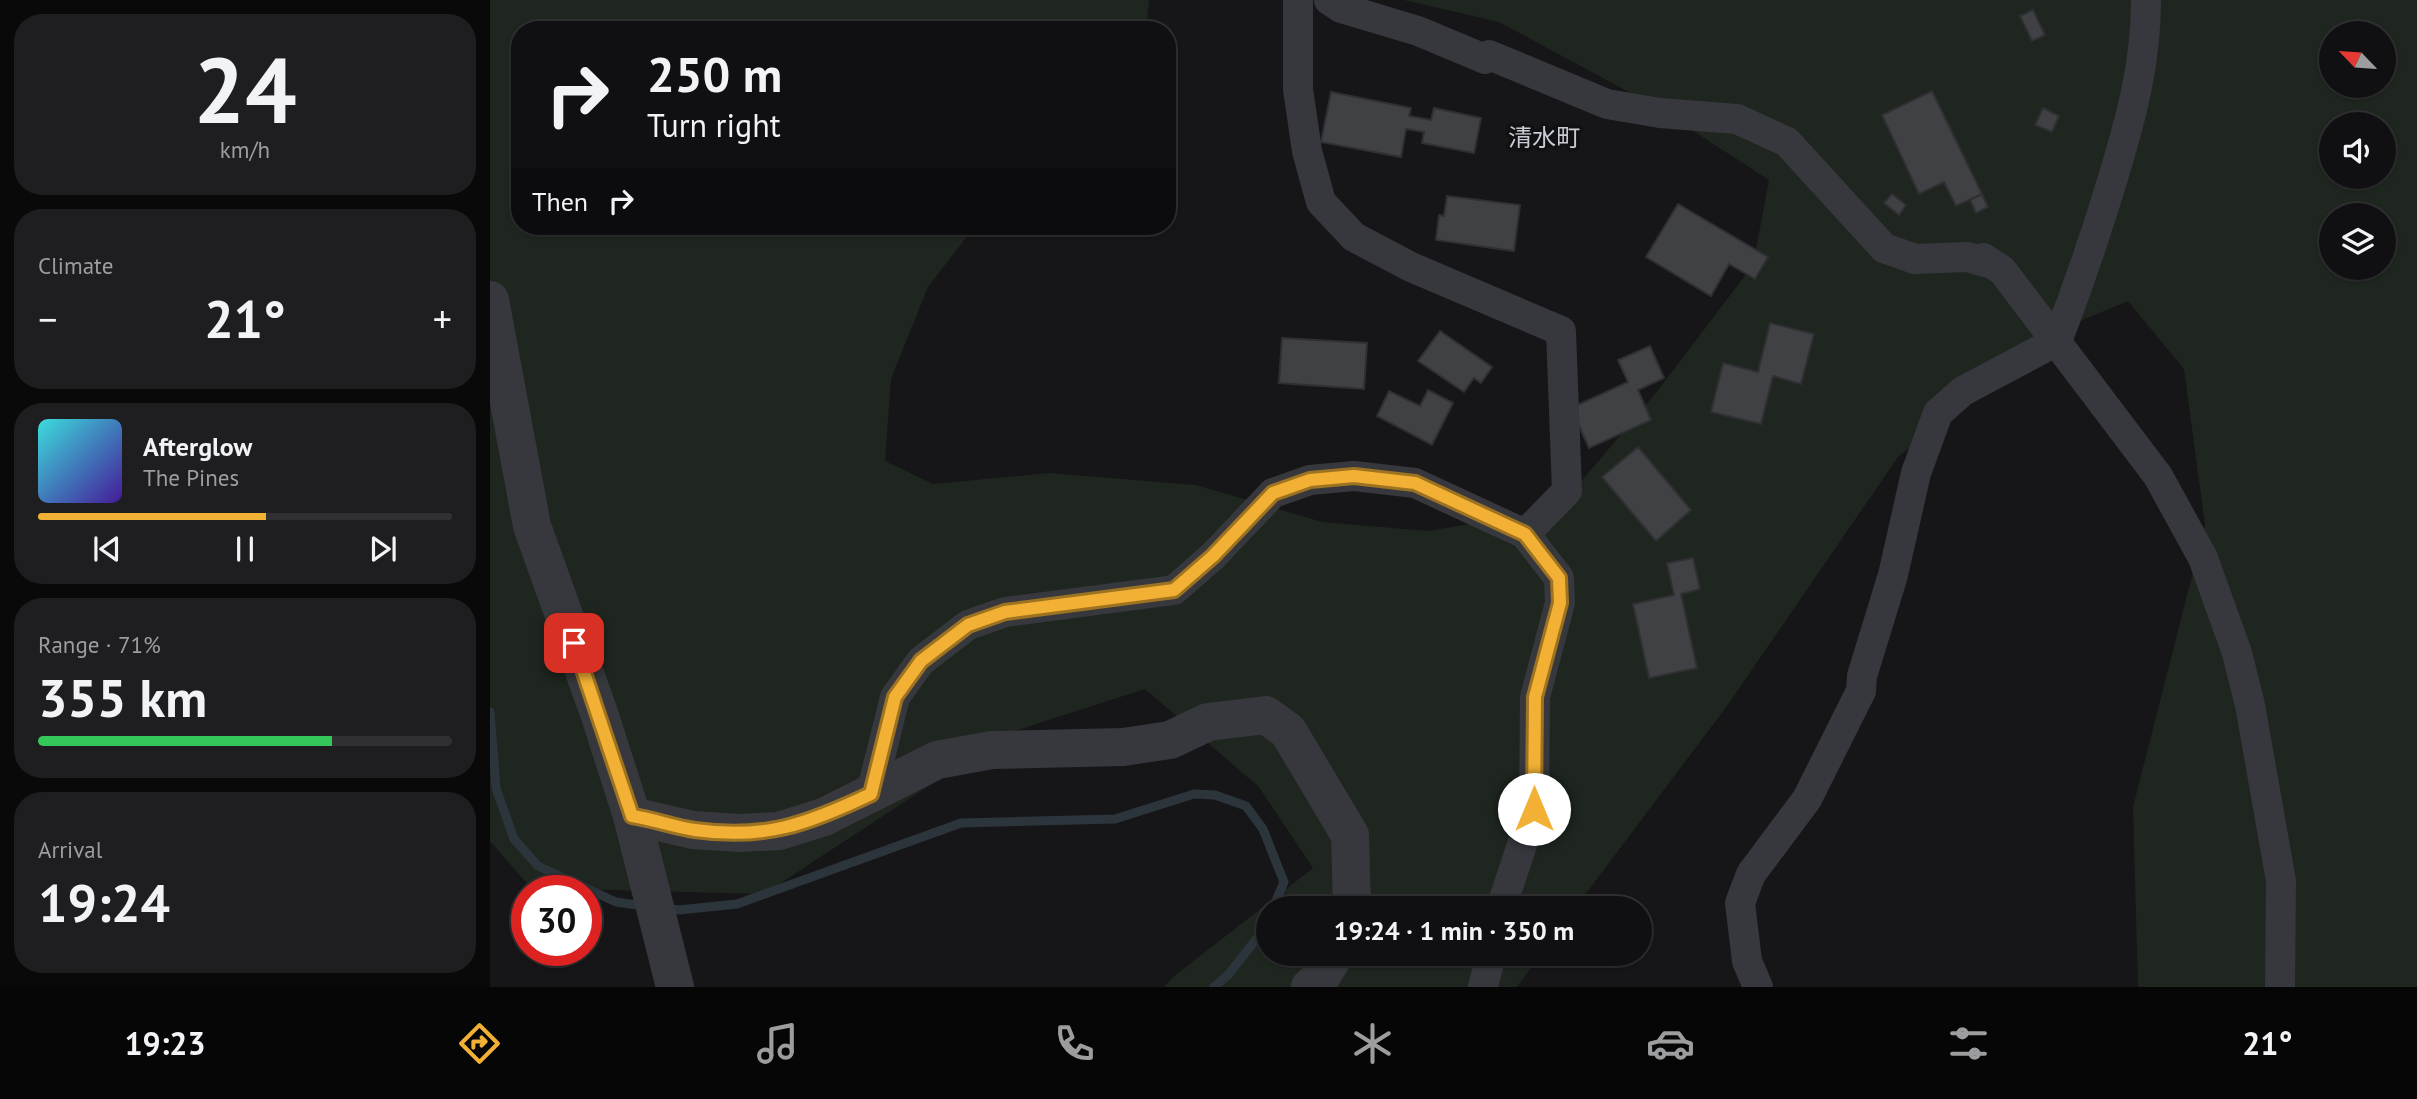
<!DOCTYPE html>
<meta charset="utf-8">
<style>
body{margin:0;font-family:"PT Sans","Noto Sans JP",sans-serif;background:#1e1e20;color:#f1f3f6;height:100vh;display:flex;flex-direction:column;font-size:26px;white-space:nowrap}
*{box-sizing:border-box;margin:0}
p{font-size:23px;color:#9c9d9f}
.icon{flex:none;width:38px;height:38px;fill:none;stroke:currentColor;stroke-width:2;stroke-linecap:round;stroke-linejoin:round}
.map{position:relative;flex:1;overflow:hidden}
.details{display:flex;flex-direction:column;gap:14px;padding:14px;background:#09090a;width:490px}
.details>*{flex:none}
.hud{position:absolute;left:21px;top:21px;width:665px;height:214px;border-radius:28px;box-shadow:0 2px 5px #0004,0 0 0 2px #303032;background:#101012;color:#f1f3f6;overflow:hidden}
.needle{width:46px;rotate:295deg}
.buttons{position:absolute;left:1829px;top:21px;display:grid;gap:14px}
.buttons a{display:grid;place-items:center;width:77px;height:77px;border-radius:50%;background:#101012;box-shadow:0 2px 5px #0004,0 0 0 2px #303032;font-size:35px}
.speed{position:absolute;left:21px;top:875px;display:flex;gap:14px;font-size:35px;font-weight:700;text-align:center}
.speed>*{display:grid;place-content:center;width:91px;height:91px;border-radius:50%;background:#101012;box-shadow:0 2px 5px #0004,0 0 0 2px #303032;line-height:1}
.speed .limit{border:10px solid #d22;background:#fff;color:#111}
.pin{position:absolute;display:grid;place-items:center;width:60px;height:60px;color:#fff;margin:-30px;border-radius:14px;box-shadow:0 4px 10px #0006}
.me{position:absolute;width:77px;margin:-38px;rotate:0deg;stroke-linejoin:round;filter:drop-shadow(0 0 5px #0008)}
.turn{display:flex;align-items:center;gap:24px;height:147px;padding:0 21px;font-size:32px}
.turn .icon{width:91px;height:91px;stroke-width:2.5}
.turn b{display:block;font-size:49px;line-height:60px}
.then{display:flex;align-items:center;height:66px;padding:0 21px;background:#0003;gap:14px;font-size:26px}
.big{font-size:52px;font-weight:600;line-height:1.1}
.details .widget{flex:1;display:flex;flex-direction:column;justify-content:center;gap:10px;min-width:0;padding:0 24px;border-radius:28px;background:#1e1e20}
.details .dial{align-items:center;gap:0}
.dial b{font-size:91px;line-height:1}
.song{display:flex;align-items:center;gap:21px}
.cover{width:84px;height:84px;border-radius:10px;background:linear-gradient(135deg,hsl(180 70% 55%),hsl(260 70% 35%))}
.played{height:7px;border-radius:4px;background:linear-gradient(90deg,#f2b134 55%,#303032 55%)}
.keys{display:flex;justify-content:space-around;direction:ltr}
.heat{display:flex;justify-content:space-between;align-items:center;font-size:38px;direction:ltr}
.charge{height:10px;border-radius:5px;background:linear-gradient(90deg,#34c759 71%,#303032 0)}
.trip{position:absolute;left:766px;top:896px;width:396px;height:70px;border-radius:35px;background:#101012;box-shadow:0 2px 5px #0004,0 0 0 2px #303032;font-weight:600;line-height:70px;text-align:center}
.menu{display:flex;height:112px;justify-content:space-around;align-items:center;background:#060607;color:#9c9d9f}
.menu .icon{width:49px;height:49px}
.menu .current{color:#f2b134}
.menu b{font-size:32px;color:#f1f3f6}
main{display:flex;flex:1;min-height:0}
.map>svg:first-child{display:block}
.green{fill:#1e261f;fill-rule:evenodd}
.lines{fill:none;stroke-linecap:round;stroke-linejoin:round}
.stream{stroke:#2c353c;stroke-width:9}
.building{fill:#404145;stroke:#303034;stroke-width:2}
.minor{stroke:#37383d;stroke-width:30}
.tertiary{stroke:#37383d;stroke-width:38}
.route-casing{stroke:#9d7322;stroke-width:18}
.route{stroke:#f2b134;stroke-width:12}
.labels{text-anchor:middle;stroke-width:7;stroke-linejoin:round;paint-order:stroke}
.quarter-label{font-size:24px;fill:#c9ccd4;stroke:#111113}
</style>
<main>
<section class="details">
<div class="widget dial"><b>24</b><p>km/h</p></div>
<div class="widget"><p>Climate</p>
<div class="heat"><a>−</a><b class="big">21°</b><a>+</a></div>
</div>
<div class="widget">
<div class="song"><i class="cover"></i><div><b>Afterglow</b><p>The Pines</p></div></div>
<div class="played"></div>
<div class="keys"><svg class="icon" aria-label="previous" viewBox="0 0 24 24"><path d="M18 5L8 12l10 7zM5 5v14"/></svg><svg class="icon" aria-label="pause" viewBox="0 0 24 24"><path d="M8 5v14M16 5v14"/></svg><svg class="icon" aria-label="next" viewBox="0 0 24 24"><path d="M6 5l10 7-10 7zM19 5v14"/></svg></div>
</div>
<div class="widget"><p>Range · 71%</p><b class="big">355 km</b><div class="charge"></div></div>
<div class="widget"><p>Arrival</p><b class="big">19:24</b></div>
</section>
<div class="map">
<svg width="1927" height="987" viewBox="0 0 1927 987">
<rect width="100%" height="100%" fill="#161618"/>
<path class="green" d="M 0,0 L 659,0 L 656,30 L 30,30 L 30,226 L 485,226 L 438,287 L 401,379 L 395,461 L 443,484 L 559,473 L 706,485 L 832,522 L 938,531 L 1068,509 L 1169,389 L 1263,265 L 1279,180 L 1163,105 L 1009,22 L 914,0 L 1927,0 L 1927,987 L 1648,987 L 1643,807 L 1715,525 L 1694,369 L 1638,301 L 1566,331 L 1408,457 L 1237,706 L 1085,908 L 779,908 L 779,954 L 1051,954 L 1027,987 L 674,987 L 683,977 L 823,868 L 769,787 L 655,689 L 521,732 L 274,894 L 41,888 L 0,841 ZM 1841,33 L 1894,33 L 1894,86 L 1841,86 ZM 1841,124 L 1894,124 L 1894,177 L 1841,177 ZM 1841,215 L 1894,215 L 1894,268 L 1841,268 Z"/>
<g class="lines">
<g class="stream">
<path d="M 0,712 L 6,788 L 24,839 L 48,866 L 126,902 L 154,906"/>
<path d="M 175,908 L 189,910 L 247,904 L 471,823 L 625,819 L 704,794 L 725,795 L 756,806 L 773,829 L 794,882 L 783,908"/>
<path d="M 724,987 L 738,975 L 775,928 L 779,919"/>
</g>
</g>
<g class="building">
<path d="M 1543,10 L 1555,35 L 1542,41 L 1530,16 Z"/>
<path d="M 1442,91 L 1492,194 L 1466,206 L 1454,182 L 1429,194 L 1392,115 Z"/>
<path d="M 841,92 L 921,108 L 919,116 L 941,120 L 944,108 L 991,118 L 984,153 L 932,143 L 934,132 L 916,129 L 911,157 L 831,142 Z"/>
<path d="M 1553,108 L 1569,116 L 1562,132 L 1545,125 Z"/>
<path d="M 1402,194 L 1416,205 L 1409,215 L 1394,203 Z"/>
<path d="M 1492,194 L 1498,207 L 1486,213 L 1480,200 Z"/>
<path d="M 957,196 L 1030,205 L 1024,251 L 946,240 L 949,215 L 954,216 Z"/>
<path d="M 1188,204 L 1278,257 L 1265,279 L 1239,264 L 1221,296 L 1156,257 Z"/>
<path d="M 1280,323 L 1324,334 L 1311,384 L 1283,376 L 1271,424 L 1221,412 L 1233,363 L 1268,372 Z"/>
<path d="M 950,331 L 1002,367 L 991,383 L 984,378 L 974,392 L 928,361 Z"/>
<path d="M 792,338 L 877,343 L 874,389 L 789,383 Z"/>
<path d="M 1160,346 L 1174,378 L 1148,390 L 1161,420 L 1099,448 L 1081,408 L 1138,382 L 1128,360 Z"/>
<path d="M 938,390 L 963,403 L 942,445 L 887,416 L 899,391 L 930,406 Z"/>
<path d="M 1148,447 L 1201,510 L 1166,541 L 1112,477 Z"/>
<path d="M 1203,558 L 1210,589 L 1191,594 L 1207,668 L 1159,678 L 1143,604 L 1184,595 L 1177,563 Z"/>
</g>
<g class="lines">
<g class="minor">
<path d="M 808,0 L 808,89 L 817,151 L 831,202 L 864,237 L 921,267 L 1071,331 L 1077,491 L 1035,534"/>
<path d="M 839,0 L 851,8 L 928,31 L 995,59 L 999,55 L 1117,104 L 1170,113 L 1247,119 L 1297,142 L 1394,248 L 1425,259 L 1478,257 L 1494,262 L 1493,258 L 1512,270 L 1668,476 L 1713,558 L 1747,653 L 1760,705 L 1791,881 L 1790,987"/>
<path d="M 381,794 L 405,697 L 431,661 L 478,625 L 515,612 L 684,590 L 723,556 L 783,493 L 820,480 L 864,476 L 925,483 L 1035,534 L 1069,578 L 1070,603 L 1045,697 L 1044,809 L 1011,908"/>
<path d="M 993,987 L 1001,954"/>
<path d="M 1268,987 L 1257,961 L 1250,903 L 1261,874 L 1317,799 L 1371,691 L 1372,676 L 1403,575 L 1426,473 L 1448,413 L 1473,391 L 1567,341 C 1588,287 1606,234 1623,178 C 1641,118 1656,64 1656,0"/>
</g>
<g class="tertiary">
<path d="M 0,300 L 42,526 L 109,713 L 142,816 L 185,987"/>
<path d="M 142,816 L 203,830 L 250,833 L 289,831 L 334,817 L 447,760 L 502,750 L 633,747 L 680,740 L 718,722 L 776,715 L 798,731 L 860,835 L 862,908"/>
<path d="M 820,987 L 831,977 L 845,954"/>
</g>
</g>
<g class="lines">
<g class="route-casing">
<path id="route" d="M 84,643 L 142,816 C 163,819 184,827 205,830 C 275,840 318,824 381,794 L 405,697 L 431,661 L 478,625 L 515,612 L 684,590 L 723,556 L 783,493 L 820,480 L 864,476 L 925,483 L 1035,534 L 1069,578 L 1070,603 L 1045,697 L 1044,809"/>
</g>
<use href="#route" class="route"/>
</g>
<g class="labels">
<g class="quarter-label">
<text x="1054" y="146">清水町</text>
</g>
</g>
</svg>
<div class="buttons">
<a><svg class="needle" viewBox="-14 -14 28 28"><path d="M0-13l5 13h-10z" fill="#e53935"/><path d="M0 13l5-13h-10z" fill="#9c9d9f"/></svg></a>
<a><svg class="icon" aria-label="sound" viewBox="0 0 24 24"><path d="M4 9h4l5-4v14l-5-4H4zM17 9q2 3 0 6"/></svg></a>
<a><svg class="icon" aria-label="layers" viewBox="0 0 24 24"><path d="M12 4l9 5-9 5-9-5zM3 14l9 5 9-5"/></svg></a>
</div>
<div class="speed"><div class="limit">30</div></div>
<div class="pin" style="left:84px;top:643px;background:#d93025"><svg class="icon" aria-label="arrive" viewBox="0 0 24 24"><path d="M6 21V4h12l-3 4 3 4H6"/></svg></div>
<svg class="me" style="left:1044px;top:809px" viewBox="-20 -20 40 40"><circle r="19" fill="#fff"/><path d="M0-13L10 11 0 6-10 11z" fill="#f2b134"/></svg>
<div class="trip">19:24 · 1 min · 350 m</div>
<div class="hud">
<div class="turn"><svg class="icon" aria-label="right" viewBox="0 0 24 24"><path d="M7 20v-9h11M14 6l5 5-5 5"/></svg><div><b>250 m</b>Turn right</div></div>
<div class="then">Then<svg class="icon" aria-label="right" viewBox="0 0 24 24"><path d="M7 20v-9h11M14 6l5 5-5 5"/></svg></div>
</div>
</div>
</main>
<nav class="menu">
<b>19:23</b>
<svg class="icon current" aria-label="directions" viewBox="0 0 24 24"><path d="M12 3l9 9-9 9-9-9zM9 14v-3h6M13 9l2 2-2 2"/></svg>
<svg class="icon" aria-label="music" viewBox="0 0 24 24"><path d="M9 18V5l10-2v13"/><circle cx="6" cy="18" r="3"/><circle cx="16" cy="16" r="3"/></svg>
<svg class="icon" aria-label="phone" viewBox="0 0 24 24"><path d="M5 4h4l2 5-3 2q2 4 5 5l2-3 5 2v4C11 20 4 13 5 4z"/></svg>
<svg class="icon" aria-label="climate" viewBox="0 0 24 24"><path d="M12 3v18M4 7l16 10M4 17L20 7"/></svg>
<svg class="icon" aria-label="car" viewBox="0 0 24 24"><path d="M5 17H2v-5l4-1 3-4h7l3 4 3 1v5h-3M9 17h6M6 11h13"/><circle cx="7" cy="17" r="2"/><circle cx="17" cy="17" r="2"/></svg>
<svg class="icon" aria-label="filters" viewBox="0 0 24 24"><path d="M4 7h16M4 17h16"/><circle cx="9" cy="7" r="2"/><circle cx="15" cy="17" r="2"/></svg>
<b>21°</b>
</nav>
